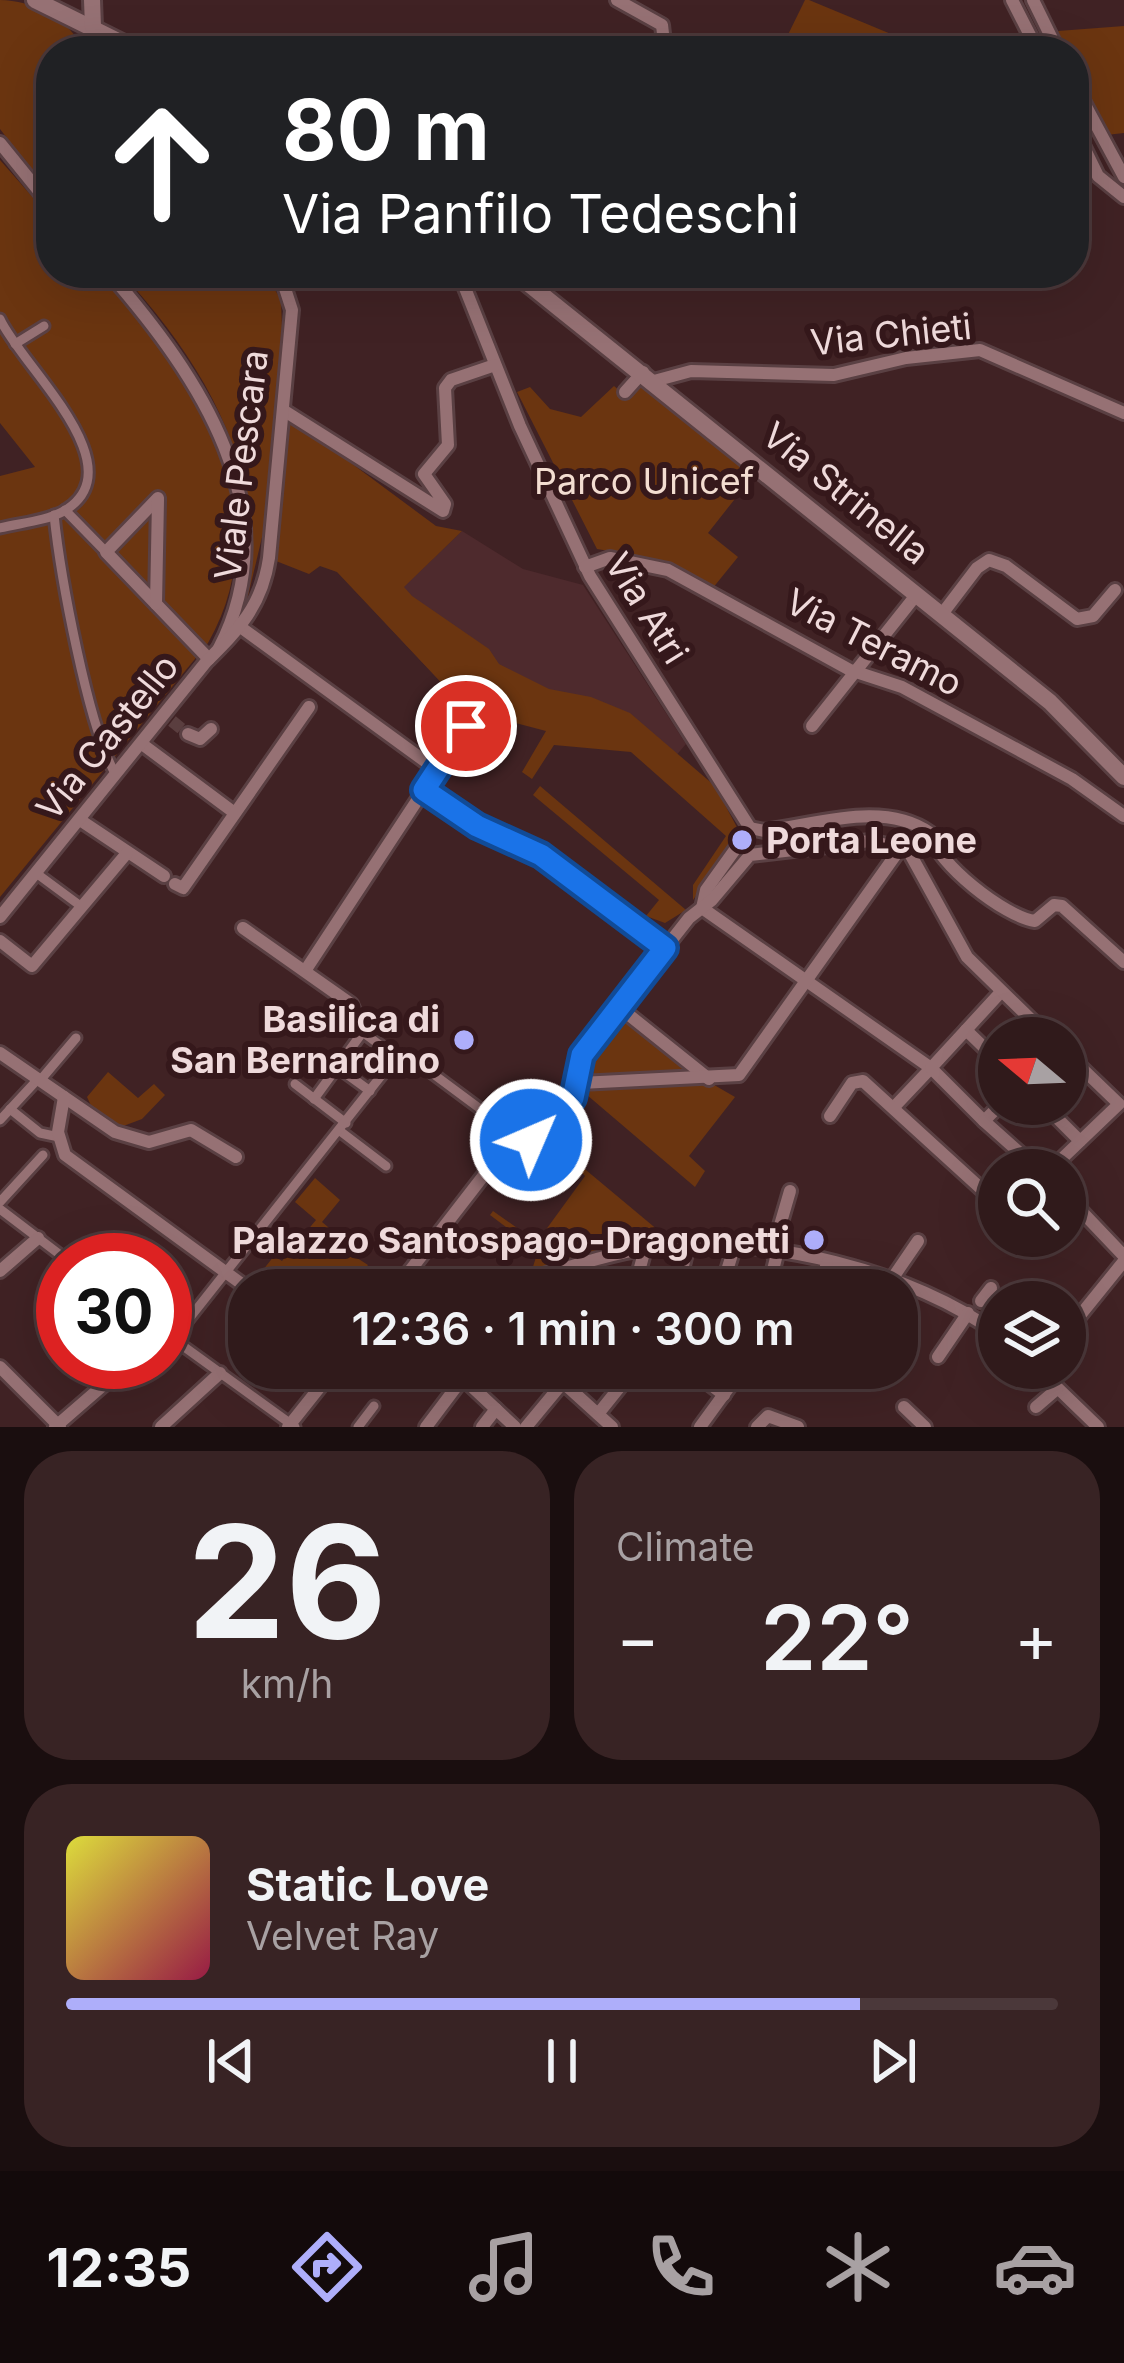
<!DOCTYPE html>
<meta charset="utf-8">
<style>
body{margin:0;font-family:Inter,sans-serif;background:#382324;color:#f1f3f6;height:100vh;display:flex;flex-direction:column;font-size:45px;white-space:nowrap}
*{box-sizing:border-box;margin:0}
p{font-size:39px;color:#a8a1a3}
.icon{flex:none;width:66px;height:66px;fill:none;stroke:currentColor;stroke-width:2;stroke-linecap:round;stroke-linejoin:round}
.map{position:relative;height:1427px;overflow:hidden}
.drawer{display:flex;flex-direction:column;gap:24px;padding:24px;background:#1a0e0f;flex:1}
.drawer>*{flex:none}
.banner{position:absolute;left:36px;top:36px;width:1053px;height:252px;border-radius:48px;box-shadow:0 12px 48px #0002,0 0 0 3px #4b383a;background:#202124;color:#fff;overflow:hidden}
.needle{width:78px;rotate:289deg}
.controls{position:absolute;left:978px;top:1017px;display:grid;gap:24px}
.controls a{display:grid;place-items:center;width:108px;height:108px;border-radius:50%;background:#301a1b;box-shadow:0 12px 48px #0002,0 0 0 3px #4b383a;font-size:60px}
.speed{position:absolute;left:36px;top:1233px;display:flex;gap:24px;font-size:60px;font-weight:700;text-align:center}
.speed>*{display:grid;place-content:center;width:156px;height:156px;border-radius:50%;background:#301a1b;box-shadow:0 12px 48px #0002,0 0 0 3px #4b383a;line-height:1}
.speed .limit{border:18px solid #d22;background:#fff;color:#111}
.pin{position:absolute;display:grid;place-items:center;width:102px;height:102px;color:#fff;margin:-51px;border:6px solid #fff;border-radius:50%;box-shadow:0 3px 12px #0007}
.me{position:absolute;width:132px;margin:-66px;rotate:45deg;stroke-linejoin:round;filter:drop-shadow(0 0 9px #0008)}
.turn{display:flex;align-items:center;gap:42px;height:252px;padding:0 48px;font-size:54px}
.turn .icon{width:156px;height:156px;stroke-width:2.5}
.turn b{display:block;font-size:84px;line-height:102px}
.big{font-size:90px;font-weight:600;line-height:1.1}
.drawer .widget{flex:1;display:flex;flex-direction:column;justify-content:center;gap:18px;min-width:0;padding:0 42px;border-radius:48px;background:#382324}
.drawer .dial{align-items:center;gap:0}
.dial b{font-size:156px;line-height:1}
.song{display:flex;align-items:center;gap:36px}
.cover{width:144px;height:144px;border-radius:18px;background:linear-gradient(135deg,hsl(60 70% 55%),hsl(340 70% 35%))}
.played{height:12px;border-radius:6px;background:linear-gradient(90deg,#aeaefa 80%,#4b383a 80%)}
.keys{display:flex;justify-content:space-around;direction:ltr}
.heat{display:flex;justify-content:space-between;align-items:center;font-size:66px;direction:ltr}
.drawer .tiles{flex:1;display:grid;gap:24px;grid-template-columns:1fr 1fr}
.widget:last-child{grid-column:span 2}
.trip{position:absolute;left:228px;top:1269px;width:690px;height:120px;border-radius:48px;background:#301a1b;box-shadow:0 12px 48px #0002,0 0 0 3px #4b383a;font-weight:600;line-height:120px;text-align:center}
.menu{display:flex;height:192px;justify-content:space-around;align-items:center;background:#130a0b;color:#a8a1a3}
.menu .icon{width:84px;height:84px}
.menu .selected{color:#aeaefa}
.menu b{font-size:54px;color:#f1f3f6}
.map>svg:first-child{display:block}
.built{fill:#4e2a2d}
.green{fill:#6b3510}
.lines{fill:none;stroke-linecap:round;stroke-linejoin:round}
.minor-tunnel{stroke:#5a3e3f;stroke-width:12;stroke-dasharray:12 6;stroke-linecap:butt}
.pedestrian-casing{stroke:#5a4043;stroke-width:15}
.minor-casing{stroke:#5a4043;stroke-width:18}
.secondary-casing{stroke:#5a4043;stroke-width:22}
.pedestrian{stroke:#967174;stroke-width:9}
.minor{stroke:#967174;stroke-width:12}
.secondary{stroke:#967174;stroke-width:16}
.route-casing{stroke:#114b97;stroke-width:30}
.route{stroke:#1a73e8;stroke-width:21}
.poi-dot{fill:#aeaefa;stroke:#35181b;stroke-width:4.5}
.labels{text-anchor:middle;stroke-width:12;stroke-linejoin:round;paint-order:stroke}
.street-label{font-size:36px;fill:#efdadb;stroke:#35181b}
.park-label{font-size:36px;fill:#f3ddd1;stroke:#35181b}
.poi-label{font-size:36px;font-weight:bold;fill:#efdadb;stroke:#35181b;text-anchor:end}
</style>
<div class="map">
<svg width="1124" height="1427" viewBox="0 0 1124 1427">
<rect width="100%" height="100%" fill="#402224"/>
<path class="built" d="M 462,531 L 523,569 L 583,585 L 686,744 L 668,765 L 640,741 L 467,710 L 376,613 Z"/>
<g class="green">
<path d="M 0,0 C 31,0 73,20 83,51 L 51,51 L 51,195 L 0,129 Z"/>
<path d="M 805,0 L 809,0 L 932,51 L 780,51 Z"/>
<path d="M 1124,26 L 1124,133 L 1106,135 L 1074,65 L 1074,51 L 1067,51 L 1058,31 Z"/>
<path d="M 0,160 L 51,218 L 51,273 L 99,273 C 188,374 285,507 208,643 L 0,897 L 0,476 L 35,467 L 0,423 Z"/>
<path d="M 121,273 L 265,273 L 281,300 L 282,328 L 263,533 L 244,613 C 273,480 209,368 121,273 Z"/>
<path d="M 641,384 L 753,476 L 708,533 L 738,557 L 712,589 L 646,557 L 597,549 L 517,392 L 530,387 L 550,409 L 581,417 L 614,386 L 628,398 Z"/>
<path d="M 289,417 L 436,526 L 462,531 L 404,587 L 412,596 L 489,649 L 499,664 L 549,689 L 591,697 L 630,713 L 715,786 L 740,833 L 693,900 L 693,885 L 726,836 L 631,752 L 554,745 L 532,779 L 522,772 L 546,731 L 467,710 L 337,572 L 320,566 L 309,574 L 276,561 Z"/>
<path d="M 540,786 L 686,910 L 665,923 L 646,916 L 659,900 L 533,795 Z"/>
<path d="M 625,1017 L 703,1075 L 592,1082 L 595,1058 Z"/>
<path d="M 108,1072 L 138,1098 L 154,1084 L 165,1095 L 142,1119 L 118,1128 L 94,1112 L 87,1097 Z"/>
<path d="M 709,1082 L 735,1097 L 689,1156 L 705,1171 L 695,1187 L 587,1095 L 594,1086 Z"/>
<path d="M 556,1145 L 659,1231 L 654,1237 L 531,1273 L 538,1251 L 490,1215 L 493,1211 L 537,1242 L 585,1176 Z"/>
<path d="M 315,1178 L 340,1200 L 322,1222 L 341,1238 L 337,1245 L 368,1265 L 349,1290 L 310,1290 L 305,1288 L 308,1280 L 289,1272 L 285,1280 L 263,1270 L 274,1256 L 282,1261 L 316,1220 L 295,1202 Z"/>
</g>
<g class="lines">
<path class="minor-tunnel" d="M 172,721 L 188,734"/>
<g class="pedestrian-casing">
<g id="pedestrian">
<path d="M 0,319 C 21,366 138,467 64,511 C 46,521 20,523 0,528"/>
<path d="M 15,344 L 44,326"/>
<path d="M 65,510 L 106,552"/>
<path d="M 54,515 C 60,573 88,728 116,775"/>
<path d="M 36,873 L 82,907"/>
<path d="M 396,1057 L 409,1056 L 510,1131 L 519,1144"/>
<path d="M 330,1062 L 370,1091"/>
<path d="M 43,1077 L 76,1038"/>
<path d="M 295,1084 L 346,1123"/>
<path d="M 314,1099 L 362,1033"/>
<path d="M 10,1109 L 40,1133 L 59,1137"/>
<path d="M 0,1120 L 38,1079"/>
<path d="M 340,1131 L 386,1166"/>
<path d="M 0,1202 L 43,1155"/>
<path d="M 0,1209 L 67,1260"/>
<path d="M 165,1333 L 295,1427"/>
<path d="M 173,1339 L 396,1057 L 361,1031 L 358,1021"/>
<path d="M 358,1427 L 374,1406"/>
</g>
</g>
<g class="minor-casing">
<g id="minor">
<path d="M 617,0 L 662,25 L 665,51"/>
<path d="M 1012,0 L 1038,51"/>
<path d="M 1033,0 L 1058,51"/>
<path d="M 93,27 L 95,51"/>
<path d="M 1074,84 L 1124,177"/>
<path d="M 1074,127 L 1098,176 L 1124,197"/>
<path d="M 0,143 L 51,206"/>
<path d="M 109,273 C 198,375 291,510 219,648"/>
<path d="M 459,273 L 520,426 L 590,576 L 750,828"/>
<path d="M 654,381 L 691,371 L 834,375 L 906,358 L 980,350 L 1124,413"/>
<path d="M 625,392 L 643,372"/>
<path d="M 283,410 L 443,511 L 445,504 L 424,474 L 448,445 L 445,388 L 451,380 L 495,365"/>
<path d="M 158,498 L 106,552 L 209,659"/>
<path d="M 585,567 L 610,558 L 668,570 L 850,670 L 902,687 L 1072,779 L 1124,816"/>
<path d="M 156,604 L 158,500"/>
<path d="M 942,614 L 977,568 L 989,560 L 1006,566 L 1077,619 L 1093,616 L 1115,590"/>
<path d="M 239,626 L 437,770"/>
<path d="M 812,726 L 917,594"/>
<path d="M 188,734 L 200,739 L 211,729"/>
<path d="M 142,744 L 232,811"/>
<path d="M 424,790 L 477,826 L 537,853 L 666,948"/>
<path d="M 80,820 L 164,876"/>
<path d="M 750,828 L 764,831 C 815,825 884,800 930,833 C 936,863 1005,917 1035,921 L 1054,905 L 1062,906 L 1124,962"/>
<path d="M 175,884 L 183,888 L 309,707"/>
<path d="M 702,908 L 931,1068 L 896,1105"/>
<path d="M 702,908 L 706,890 L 739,844"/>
<path d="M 0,917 L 206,662 C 239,629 262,606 269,558 L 292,310 L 280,273"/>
<path d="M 243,928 L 351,1004 L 358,1021"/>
<path d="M 0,941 L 32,966 L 127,853"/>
<path d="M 305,971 L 466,726"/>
<path d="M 619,1007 L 709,1079"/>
<path d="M 966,1030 L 1000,993"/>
<path d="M 0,1053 L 115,1132 L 149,1142 L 191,1130 L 236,1157"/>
<path d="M 999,1062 L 966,1030 L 931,1068 L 984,1121 L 1001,1104"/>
<path d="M 580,1083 L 739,1075 L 902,846"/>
<path d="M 64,1097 L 58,1132 L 65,1155 L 250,1290"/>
<path d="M 1043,1104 L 1080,1141"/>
<path d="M 830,1116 L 852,1083 L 863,1081 L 999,1205"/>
<path d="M 984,1121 L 1039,1170"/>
<path d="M 1050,1170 L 1119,1104 L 1065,1052"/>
<path d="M 1065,1194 L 1124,1256"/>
<path d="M 1065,1224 L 1080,1209"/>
<path d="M 1045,1244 L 1053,1236"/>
<path d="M 772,1253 L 790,1191"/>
<path d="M 565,1270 L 572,1290"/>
<path d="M 0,1271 L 38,1238"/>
<path d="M 892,1279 L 918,1241"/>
<path d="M 395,1290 L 491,1166 L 511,1148 L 548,1131 L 579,1088 L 582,1054 L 689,918 L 712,900 L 750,855 L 870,841 L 908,850 L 967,957 L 1050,1038"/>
<path d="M 494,1290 C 547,1275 601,1254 655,1247 C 762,1234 914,1271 999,1335"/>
<path d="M 634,1290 L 645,1249"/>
<path d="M 677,1290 L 688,1245"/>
<path d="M 721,1290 L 734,1248"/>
<path d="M 768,1290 L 777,1254"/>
<path d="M 819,1290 L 827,1263"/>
<path d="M 981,1301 L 991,1288"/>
<path d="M 1065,1334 L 1124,1261"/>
<path d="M 938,1357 L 968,1313"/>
<path d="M 0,1367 L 60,1427"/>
<path d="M 452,1368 L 515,1427"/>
<path d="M 547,1368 L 612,1427"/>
<path d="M 689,1368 L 724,1395"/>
<path d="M 1037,1368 L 1098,1427"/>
<path d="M 395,1378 L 403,1368"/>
<path d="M 904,1407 L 925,1427"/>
<path d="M 1036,1407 L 1057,1389"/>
<path d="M 598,1414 L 635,1368"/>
<path d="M 55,1427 L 130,1362"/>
<path d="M 161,1427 L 220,1373"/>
<path d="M 288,1427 L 335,1368"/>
<path d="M 426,1427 L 463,1378"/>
<path d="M 482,1427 L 496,1409"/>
<path d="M 526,1427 L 575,1368"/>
<path d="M 700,1427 L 743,1368"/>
<path d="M 757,1427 L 768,1416 L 798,1427"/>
</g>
</g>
<g class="secondary-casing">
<g id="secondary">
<path d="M 35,0 L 138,51"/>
<path d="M 92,0 L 93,27"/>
<path d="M 515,273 L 1050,702 L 1124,777"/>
</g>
</g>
<use href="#pedestrian" class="pedestrian"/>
<use href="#minor" class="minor"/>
<use href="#secondary" class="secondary"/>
</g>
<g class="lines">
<g class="route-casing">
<path id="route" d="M 466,726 L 424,790 L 477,826 L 541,855 L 665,948 L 582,1055 L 573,1098 L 546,1133 L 531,1140"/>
</g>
<use href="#route" class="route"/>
</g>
<g class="poi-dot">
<circle cx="742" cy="840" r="12"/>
<circle cx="464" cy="1040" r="12"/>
<circle cx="814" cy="1240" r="12"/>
</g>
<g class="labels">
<g class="street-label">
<text transform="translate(891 334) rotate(-6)" y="13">Via Chieti</text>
<text transform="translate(241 465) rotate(-83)" y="13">Viale Pescara</text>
<text transform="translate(846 493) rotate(39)" y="13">Via Strinella</text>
<text transform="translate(647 608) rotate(58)" y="13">Via Atri</text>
<text transform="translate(874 642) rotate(27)" y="13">Via Teramo</text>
<text transform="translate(107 737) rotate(-51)" y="13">Via Castello</text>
</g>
<g class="park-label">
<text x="644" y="494">Parco Unicef</text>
</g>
<g class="poi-label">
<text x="766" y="853" text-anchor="start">Porta Leone</text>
<text x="440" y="1032">Basilica di<tspan x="440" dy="41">San Bernardino</tspan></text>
<text x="790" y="1253">Palazzo Santospago-Dragonetti</text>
</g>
</g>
</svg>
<div class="controls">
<a><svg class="needle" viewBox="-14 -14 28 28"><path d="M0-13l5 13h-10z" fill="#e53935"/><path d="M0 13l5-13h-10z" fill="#a8a1a3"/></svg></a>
<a><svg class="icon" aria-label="search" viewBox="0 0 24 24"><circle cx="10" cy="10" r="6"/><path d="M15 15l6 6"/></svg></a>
<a><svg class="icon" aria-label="layers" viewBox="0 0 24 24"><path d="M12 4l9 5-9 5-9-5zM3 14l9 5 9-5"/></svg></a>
</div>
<div class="speed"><div class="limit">30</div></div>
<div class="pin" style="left:466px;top:726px;background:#d93025"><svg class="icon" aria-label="arrive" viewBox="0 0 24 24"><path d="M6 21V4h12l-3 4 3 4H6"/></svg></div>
<svg class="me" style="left:531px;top:1140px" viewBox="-20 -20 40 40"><circle r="17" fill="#1a73e8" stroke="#fff" stroke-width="3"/><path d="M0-11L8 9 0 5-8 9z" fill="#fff"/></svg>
<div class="trip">12:36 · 1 min · 300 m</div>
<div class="banner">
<div class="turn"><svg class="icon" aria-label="ahead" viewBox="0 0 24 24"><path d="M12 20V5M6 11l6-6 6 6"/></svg><div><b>80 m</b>Via Panfilo Tedeschi</div></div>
</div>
</div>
<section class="drawer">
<div class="tiles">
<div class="widget dial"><b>26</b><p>km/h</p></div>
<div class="widget"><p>Climate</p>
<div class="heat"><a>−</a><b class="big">22°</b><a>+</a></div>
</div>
<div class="widget">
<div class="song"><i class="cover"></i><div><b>Static Love</b><p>Velvet Ray</p></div></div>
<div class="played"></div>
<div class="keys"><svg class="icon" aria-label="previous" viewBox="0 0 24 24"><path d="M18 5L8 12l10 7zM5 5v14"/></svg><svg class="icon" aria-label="pause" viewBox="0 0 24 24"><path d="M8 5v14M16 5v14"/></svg><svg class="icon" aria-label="next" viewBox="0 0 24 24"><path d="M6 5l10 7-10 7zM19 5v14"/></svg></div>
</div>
</div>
</section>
<nav class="menu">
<b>12:35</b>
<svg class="icon selected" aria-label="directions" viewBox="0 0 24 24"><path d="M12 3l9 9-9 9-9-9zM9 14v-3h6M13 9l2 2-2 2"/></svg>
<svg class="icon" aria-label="music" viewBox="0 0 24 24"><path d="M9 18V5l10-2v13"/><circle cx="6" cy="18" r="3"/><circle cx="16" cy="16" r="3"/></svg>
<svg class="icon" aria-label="phone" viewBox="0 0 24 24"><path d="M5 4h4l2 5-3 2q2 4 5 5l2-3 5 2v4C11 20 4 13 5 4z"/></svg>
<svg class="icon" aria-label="climate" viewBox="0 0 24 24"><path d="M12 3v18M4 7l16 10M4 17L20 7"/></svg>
<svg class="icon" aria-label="car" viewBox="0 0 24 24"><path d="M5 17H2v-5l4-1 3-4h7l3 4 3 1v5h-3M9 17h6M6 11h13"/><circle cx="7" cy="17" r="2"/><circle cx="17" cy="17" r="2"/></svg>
</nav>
